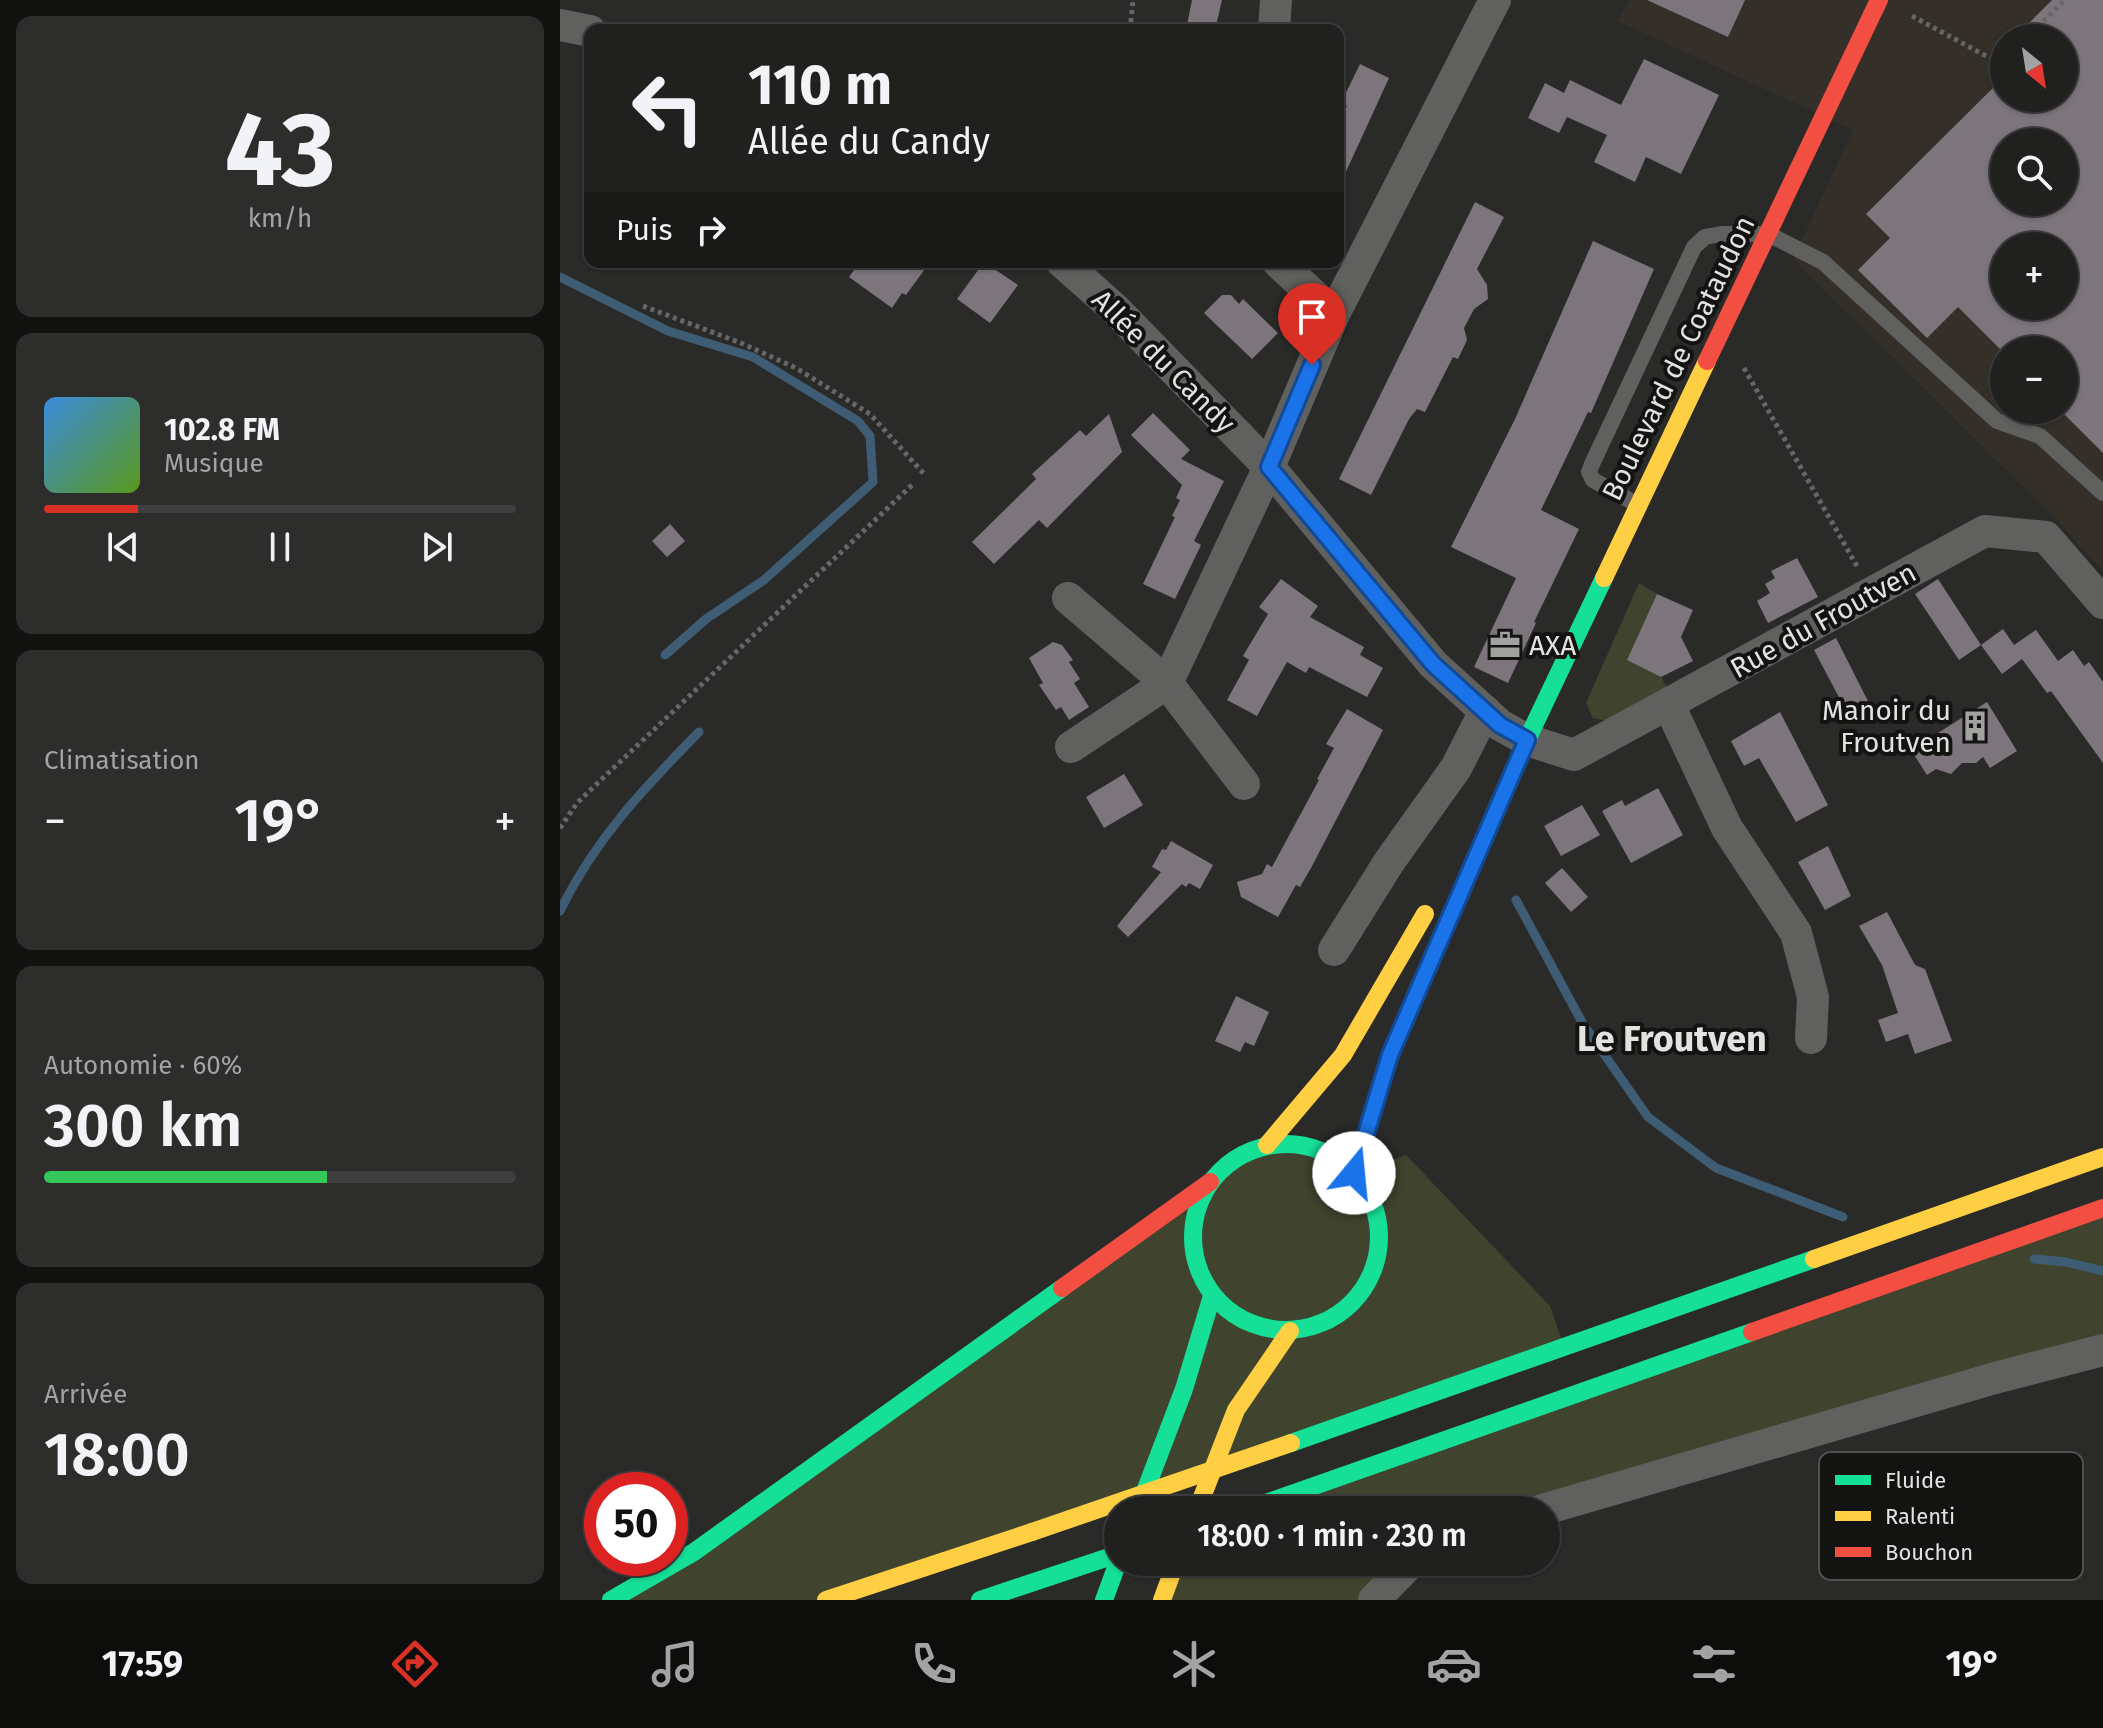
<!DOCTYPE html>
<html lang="fr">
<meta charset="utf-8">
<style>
body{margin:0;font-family:"Fira Sans",sans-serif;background:#2d2d2c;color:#f1f3f6;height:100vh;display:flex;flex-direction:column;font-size:30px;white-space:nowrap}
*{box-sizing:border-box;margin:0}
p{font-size:26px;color:#a2a3a4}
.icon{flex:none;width:44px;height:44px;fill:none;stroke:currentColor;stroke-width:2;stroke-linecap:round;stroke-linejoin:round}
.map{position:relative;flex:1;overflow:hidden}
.details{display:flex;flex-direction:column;gap:16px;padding:16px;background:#121211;width:560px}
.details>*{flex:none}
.guide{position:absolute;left:24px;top:24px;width:760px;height:244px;border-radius:16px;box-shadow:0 2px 6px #0004,0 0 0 2px #3d3e3d;background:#20201f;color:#f1f3f6;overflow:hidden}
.needle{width:52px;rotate:150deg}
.buttons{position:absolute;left:1430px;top:24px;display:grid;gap:16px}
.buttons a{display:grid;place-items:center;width:88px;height:88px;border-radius:50%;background:#20201f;box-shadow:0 2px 6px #0004,0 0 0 2px #3d3e3d;font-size:40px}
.speed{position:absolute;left:24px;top:1472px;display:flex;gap:16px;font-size:40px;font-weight:700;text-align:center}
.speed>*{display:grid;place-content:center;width:104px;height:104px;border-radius:50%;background:#20201f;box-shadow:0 2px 6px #0004,0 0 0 2px #3d3e3d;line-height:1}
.speed .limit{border:12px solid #d22;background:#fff;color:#111}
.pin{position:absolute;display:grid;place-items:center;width:68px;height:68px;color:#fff;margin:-82px -34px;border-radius:50% 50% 50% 0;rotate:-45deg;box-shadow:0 0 8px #0007}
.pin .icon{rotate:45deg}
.me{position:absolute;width:88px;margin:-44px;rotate:17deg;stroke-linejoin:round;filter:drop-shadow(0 0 6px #0008)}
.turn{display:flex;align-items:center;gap:28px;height:168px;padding:0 32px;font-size:36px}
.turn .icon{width:104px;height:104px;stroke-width:2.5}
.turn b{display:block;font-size:56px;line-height:68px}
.then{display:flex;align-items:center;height:76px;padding:0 32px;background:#0003;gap:16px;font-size:30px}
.big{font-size:60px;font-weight:600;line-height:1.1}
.details .card{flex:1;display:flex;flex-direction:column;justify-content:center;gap:12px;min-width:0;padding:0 28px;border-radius:16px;background:#2d2d2c}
.details .dial{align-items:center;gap:0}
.dial b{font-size:104px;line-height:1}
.song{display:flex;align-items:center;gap:24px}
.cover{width:96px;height:96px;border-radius:12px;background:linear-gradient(135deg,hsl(210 70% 55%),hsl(90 70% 35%))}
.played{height:8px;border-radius:4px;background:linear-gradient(90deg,#d93025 20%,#3d3e3d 20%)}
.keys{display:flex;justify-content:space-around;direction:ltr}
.heat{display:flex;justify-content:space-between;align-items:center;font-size:44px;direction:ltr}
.charge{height:12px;border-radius:6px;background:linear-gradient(90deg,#34c759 60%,#3d3e3d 0)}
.trip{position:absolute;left:544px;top:1496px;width:456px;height:80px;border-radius:40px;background:#20201f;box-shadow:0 2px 6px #0004,0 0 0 2px #3d3e3d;font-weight:600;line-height:80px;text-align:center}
.tab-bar{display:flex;height:128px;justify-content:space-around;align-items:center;background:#0d0d0c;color:#a2a3a4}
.tab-bar .icon{width:56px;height:56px}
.tab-bar .active{color:#d93025}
.tab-bar b{font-size:36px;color:#f1f3f6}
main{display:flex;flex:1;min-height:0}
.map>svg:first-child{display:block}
.built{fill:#343029;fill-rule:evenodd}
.green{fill:#40442e}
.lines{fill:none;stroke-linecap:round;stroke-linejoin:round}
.stream{stroke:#3e5d75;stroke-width:9}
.building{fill:#7c767c;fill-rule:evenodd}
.path{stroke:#676767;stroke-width:5;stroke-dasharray:4 4;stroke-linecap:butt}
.lane{stroke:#60605f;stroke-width:16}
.street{stroke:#60605f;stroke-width:32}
.fast{stroke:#16e098;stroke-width:18}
.slow{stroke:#ffcf43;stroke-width:18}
.jam{stroke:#f24e42;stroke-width:18}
.slow-bridge{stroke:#ffcf43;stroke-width:18}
.route-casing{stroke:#114b97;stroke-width:20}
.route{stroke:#1a73e8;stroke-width:14}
.labels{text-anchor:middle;stroke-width:8;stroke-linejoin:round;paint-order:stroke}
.street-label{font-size:28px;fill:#e3e2e1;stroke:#131312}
.poi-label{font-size:28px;fill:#e3e2e1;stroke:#131312;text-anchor:start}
.district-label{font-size:36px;font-weight:bold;fill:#e3e2e1;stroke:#131312}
.key{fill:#131312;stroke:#515150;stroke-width:2}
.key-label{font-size:22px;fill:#e3e2e1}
</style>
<main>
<section class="details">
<div class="card dial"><b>43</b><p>km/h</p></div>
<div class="card">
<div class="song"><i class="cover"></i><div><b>102.8 FM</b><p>Musique</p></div></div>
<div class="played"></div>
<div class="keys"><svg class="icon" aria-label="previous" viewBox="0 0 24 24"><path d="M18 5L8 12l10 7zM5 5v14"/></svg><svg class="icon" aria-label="pause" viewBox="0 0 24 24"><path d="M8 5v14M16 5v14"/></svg><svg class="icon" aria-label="next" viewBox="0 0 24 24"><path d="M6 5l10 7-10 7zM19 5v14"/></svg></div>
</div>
<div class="card"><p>Climatisation</p>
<div class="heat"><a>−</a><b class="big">19°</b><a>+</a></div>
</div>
<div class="card"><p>Autonomie · 60%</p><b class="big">300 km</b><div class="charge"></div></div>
<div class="card"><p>Arrivée</p><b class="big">18:00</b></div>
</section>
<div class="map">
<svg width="1543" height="1600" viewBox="0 0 1543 1600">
<rect width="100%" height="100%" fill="#2a2a29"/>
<path class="built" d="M 1069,0 L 1543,0 L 1543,571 L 1492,515 L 1233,259 L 1293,130 L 1058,21 ZM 1444,38 L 1504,38 L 1504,98 L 1444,98 ZM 1444,142 L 1504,142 L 1504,202 L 1444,202 ZM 1444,246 L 1504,246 L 1504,306 L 1444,306 ZM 1444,350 L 1504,350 L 1504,410 L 1444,410 Z"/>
<g class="green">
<path d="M 1079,583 L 1097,594 L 1067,660 L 1101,677 L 1109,691 L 1048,721 L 1033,718 L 1026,703 Z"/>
<path d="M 739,1144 L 769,1154 L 794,1173 L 846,1155 L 990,1306 L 1004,1346 L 565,1500 L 266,1600 L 55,1600 L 650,1182 C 681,1154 697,1146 739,1144 Z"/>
<path d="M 1543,1208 L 1543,1354 L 985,1510 L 686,1510 Z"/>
<path d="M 617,1562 L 851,1562 L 814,1600 L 602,1600 Z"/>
</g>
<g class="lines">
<g class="stream">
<path d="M 0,277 L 108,331 L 193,357 L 298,421 L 310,436 L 313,482 L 204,580 L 146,619 L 105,655"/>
<path d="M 956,900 L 1023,1024 L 1088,1117 L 1156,1168 L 1283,1217"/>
<path d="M 0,911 C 35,839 84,788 139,732"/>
<path d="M 1474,1259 L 1506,1262 L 1543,1271"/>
</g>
</g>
<g class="building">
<path d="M 632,0 L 662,0 L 655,30 L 626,30 Z"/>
<path d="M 1087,0 L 1185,0 L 1168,37 Z"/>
<path d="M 1492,0 L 1543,0 L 1543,453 L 1504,414 L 1504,350 L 1441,350 L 1398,307 L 1367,338 L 1298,270 L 1330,238 L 1306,214 L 1444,77 L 1444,98 L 1504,98 L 1504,38 L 1454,38 ZM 1444,142 L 1504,142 L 1504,202 L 1444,202 ZM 1444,246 L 1504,246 L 1504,306 L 1444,306 Z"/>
<path d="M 1084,59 L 1159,95 L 1121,174 L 1086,157 L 1075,182 L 1034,162 L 1047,135 L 1007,117 L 999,133 L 968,118 L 985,83 L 1004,93 L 1010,80 L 1061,105 Z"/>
<path d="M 800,64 L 829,78 L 778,189 L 778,122 L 787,106 L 781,103 Z"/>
<path d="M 915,202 L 944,217 L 917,269 L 927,285 L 928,299 L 914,309 L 904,328 L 907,340 L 898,359 L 893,357 L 865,412 L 857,409 L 849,419 L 811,495 L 779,479 Z"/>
<path d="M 1033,241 L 1094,269 L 1031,413 L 1028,412 L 981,510 L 1019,529 L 974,622 L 976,623 L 948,683 L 914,667 L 956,578 L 891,547 L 955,419 Z"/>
<path d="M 300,262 L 370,262 L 346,295 L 342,293 L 332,308 L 289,277 Z"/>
<path d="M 424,262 L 458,285 L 430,323 L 397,299 Z"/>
<path d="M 662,295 L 671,295 L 679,304 L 683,299 L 718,333 L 692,359 L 644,313 Z"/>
<path d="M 593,413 L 630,450 L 621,459 L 664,481 L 634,541 L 641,545 L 615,599 L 583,584 L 615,517 L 612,516 L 620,500 L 616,498 L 622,485 L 571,435 Z"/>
<path d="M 549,414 L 562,452 L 487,528 L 479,520 L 434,564 L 412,542 L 476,479 L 472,474 L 520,430 L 526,436 Z"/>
<path d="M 110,524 L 125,541 L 107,557 L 92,541 Z"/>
<path d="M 1237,558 L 1258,597 L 1208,623 L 1197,601 L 1210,593 L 1205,584 L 1215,578 L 1211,571 Z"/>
<path d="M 721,579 L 758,606 L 750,617 L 804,647 L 800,655 L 823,668 L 807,697 L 749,667 L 746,673 L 727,662 L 697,716 L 667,700 L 689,660 L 683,656 L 708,614 L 699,607 Z"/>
<path d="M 1378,579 L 1421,645 L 1399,660 L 1355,594 Z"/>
<path d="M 1097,594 L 1133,610 L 1121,637 L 1133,661 L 1101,677 L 1067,660 Z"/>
<path d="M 1443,629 L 1454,645 L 1476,630 L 1498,661 L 1513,650 L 1524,666 L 1529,662 L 1543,682 L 1543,763 L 1491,691 L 1487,693 L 1462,659 L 1442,674 L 1421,645 Z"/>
<path d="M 1276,638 L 1312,709 L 1291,720 L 1254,650 Z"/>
<path d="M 493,642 L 502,645 L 513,660 L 509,662 L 520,679 L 514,683 L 529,707 L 509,720 L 501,707 L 496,710 L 479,685 L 483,683 L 469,658 Z"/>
<path d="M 1427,702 L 1457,751 L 1430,768 L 1423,757 L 1416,763 L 1402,763 L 1391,774 L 1376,769 L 1367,775 L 1351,750 Z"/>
<path d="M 787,709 L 823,730 L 751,868 L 740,887 L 736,885 L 718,917 L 681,897 L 677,882 L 702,874 L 707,864 L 712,867 L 759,780 L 757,779 L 774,748 L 766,744 Z"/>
<path d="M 1220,712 L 1268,805 L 1236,822 L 1199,758 L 1184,766 L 1171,741 Z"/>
<path d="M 564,774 L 583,805 L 544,828 L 526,797 Z"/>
<path d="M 1098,788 L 1123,835 L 1071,863 L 1042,811 L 1062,800 L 1065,806 Z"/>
<path d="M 1022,805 L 1040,835 L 1001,856 L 984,826 Z"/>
<path d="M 611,841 L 653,865 L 640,889 L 629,883 L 626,887 L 622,884 L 568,937 L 557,926 L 601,872 L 592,867 L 602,849 L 606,850 Z"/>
<path d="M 1268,846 L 1291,896 L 1265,910 L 1238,862 Z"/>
<path d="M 1002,868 L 1028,897 L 1011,912 L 985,883 Z"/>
<path d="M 1327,912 L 1355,965 L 1365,969 L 1392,1041 L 1355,1054 L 1348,1034 L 1326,1042 L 1318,1020 L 1338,1013 L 1322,965 L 1299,926 Z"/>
<path d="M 676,996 L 709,1012 L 694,1046 L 685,1042 L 680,1052 L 655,1041 Z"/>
</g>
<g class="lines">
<g class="path">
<path d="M 1352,16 L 1428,57 L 1444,59"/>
<path d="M 570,30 L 573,0"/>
<path d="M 1466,38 L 1505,0"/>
<path d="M 83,306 L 181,343 L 236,368 L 310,414 L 365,475"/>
<path d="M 1184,368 L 1298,568"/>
<path d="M 0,828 L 17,803 L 44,777 L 353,484"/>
</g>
<path class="lane" d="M 1078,505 L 1033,480 L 1029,472 L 1032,464 L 1134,247 L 1145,237 L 1161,234 L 1208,234 L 1263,262 L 1437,421 L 1480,436 L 1543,493"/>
<g class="street">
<path d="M 0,25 L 30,31"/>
<path d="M 714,30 L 716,0"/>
<path d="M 502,262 L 555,309 L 709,467 L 873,664 L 940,725 L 967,740 L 1014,755 L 1425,531 L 1486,537 L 1543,603"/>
<path d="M 718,262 L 774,314"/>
<path d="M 508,598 L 607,683 L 684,784"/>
<path d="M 1109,705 L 1167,828 L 1236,933 L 1253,997 L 1251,1038"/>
<path d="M 511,747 L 607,683 L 709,467 L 774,314 L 935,0"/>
<path d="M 774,950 L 829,862 L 896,768 L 925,711"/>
<path d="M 982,1510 L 1435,1378 L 1543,1350"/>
<path d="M 814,1600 L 851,1562"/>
</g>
<g class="fast">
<circle cx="726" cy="1237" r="93"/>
<path d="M 794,1173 L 830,1055 L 967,740 L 1044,578"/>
<path d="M 731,1443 L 1254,1259"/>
<path d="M 578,1510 L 624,1389 L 652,1296"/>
<path d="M 686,1510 L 1192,1332"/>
<path d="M 51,1600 L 134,1552 L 502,1288"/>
<path d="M 420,1600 L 558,1554"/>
<path d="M 544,1600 L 558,1562"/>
</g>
<g class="slow">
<path d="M 1044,578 L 1147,361"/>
<path d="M 707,1145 L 783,1055 L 865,914"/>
<path d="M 1254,1259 L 1543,1157"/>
<path d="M 637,1510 L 676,1410 L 730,1331"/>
<path d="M 266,1600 L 472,1532"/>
<path d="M 602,1600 L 616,1562"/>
</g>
<g class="jam">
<path d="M 1147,361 L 1319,0"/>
<path d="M 502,1288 L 650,1182"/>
<path d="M 1192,1332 L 1543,1208"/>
</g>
<path class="slow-bridge" d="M 472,1532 L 731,1443"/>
</g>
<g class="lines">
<g class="route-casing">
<path id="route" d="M 752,365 L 709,467 L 873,664 L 940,725 L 967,740 L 830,1055 L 794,1173"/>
</g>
<use href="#route" class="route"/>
</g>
<defs>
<g id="office-bare" transform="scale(2.4)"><path d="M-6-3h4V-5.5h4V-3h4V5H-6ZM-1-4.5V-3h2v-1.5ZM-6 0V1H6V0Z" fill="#a2a2a1" stroke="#131312" stroke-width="2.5" paint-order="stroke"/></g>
<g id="building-bare" transform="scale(2.4)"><path d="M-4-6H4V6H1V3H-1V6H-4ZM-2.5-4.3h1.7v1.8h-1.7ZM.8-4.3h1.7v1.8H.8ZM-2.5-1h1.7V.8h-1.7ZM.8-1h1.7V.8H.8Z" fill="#a2a2a1" stroke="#131312" stroke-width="2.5" paint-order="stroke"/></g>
</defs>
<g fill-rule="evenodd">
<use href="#office-bare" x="945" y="645"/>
<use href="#building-bare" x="1415" y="726"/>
</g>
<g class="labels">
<g class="street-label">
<text transform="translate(1118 358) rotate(-64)" y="10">Boulevard de Coataudon</text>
<text transform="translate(604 361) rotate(45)" y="10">Allée du Candy</text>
<text transform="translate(1263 620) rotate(-29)" y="10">Rue du Froutven</text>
</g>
<g class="poi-label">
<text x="969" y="655">AXA</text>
<text x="1391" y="720" text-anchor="end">Manoir du<tspan x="1391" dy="32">Froutven</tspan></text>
</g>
<g class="district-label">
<text x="1112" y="1051">Le Froutven</text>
</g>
</g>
<rect x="1259" y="1452" width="264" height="128" rx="12" class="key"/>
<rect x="1275" y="1475" width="36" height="10" fill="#16e098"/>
<rect x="1275" y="1511" width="36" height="10" fill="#ffcf43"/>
<rect x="1275" y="1547" width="36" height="10" fill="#f24e42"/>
<g class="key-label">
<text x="1325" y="1488">Fluide</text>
<text x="1325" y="1524">Ralenti</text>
<text x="1325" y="1560">Bouchon</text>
</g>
</svg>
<div class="buttons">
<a><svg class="needle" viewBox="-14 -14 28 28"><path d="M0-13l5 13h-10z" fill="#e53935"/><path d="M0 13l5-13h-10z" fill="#a2a3a4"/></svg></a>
<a><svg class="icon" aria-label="search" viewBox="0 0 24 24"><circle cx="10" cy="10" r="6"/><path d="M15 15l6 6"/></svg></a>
<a>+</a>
<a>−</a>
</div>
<div class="speed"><div class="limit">50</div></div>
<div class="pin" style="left:752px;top:365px;background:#d93025"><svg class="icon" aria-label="arrive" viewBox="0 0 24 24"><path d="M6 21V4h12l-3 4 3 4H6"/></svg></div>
<svg class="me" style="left:794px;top:1173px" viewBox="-20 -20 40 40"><circle r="19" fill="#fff"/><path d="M0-13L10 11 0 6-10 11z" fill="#1a73e8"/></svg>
<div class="trip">18:00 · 1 min · 230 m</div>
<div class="guide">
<div class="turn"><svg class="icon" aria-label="left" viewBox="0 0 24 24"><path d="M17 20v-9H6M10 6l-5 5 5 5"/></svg><div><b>110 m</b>Allée du Candy</div></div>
<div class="then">Puis<svg class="icon" aria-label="right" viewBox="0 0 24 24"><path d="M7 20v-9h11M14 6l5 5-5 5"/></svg></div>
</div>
</div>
</main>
<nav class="tab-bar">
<b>17:59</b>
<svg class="icon active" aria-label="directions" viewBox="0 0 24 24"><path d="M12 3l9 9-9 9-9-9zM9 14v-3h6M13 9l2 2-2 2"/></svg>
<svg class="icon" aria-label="music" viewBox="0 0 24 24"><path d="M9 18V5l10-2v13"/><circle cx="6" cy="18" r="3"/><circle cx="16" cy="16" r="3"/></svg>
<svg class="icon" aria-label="phone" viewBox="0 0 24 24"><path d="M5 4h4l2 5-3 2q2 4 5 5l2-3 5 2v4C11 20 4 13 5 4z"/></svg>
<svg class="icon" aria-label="climate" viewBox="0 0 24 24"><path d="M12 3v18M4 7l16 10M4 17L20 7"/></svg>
<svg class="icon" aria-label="car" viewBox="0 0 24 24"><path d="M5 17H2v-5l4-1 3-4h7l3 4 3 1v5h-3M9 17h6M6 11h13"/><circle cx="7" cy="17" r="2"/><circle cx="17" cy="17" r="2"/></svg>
<svg class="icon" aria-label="filters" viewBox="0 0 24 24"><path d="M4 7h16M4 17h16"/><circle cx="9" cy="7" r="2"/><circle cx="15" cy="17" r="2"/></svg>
<b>19°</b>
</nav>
